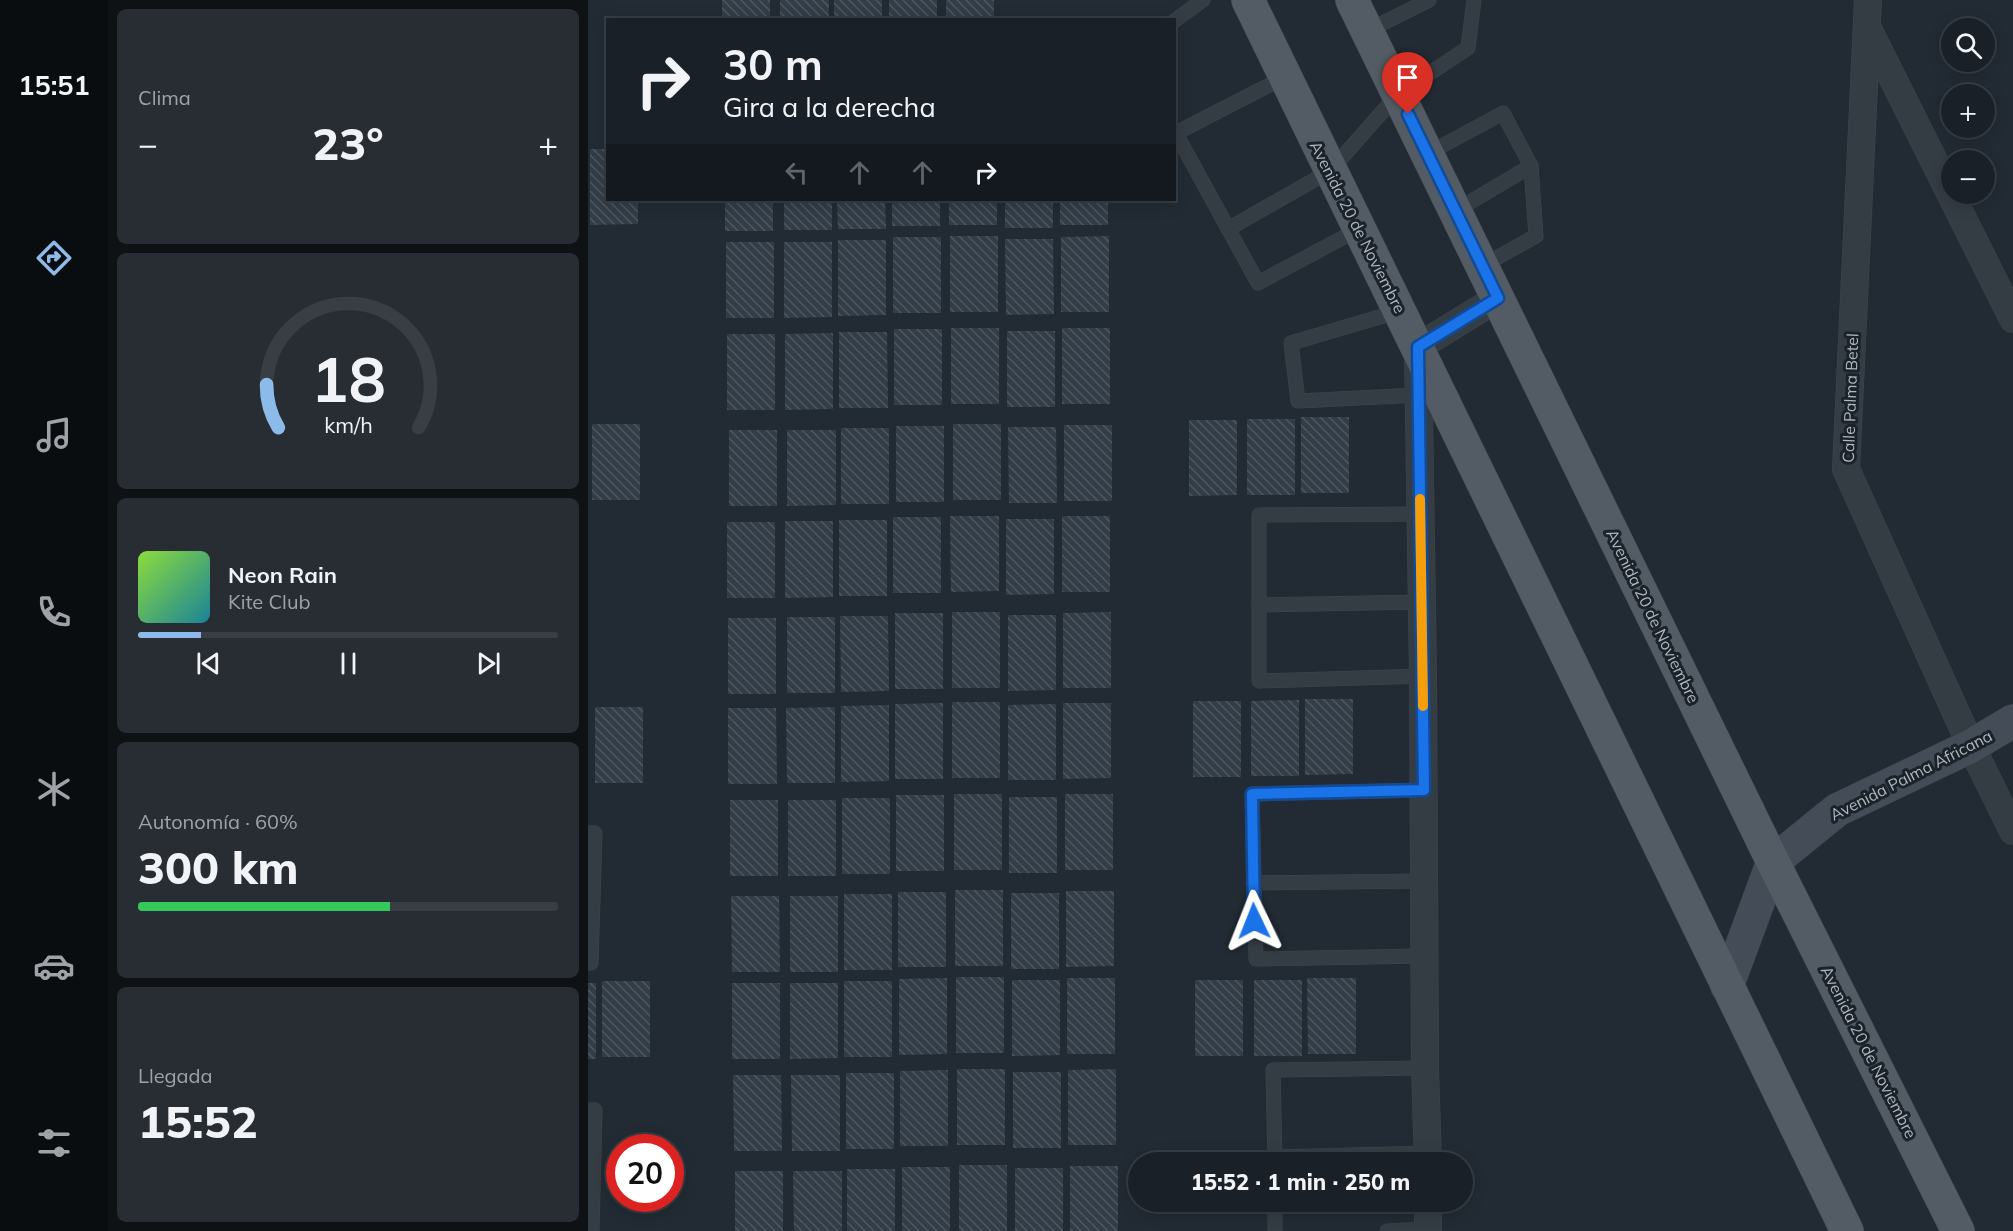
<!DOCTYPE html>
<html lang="es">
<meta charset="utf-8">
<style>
body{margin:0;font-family:Mulish,sans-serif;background:#272d33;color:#f1f3f6;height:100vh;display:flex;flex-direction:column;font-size:22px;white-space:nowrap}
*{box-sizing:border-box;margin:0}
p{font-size:20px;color:#9fa3a7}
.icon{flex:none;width:33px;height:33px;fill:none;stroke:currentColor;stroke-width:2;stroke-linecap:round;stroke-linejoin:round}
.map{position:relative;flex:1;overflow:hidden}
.side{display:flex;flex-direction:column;gap:9px;padding:9px;background:#0e1215;width:480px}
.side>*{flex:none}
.banner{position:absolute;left:18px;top:18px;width:570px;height:183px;border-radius:0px;box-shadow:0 3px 15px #0003,0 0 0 2px #383e44;background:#1a2027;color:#f1f3f6;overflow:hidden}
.controls{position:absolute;left:1353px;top:18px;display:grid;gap:12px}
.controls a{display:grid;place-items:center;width:54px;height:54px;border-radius:50%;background:#1a2027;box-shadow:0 3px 15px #0003,0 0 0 2px #383e44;font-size:30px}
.speed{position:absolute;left:18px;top:1134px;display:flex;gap:12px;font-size:30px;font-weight:700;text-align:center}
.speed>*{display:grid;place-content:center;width:78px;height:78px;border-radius:50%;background:#1a2027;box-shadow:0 3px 15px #0003,0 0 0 2px #383e44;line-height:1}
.speed .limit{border:9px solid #d22;background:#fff;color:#111}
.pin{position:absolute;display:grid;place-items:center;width:51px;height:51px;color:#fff;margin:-62px -26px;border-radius:50% 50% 50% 0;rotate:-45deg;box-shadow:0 0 6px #0007}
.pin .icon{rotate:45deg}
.me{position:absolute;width:66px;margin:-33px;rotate:358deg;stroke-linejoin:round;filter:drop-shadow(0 0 4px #0008)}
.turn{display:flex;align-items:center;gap:21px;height:126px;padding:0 18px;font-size:27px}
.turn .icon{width:78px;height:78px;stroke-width:2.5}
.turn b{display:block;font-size:42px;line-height:51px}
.lanes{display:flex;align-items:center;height:57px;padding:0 18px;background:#0003;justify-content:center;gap:30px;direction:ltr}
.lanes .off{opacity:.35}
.big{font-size:45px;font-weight:800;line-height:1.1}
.side .card{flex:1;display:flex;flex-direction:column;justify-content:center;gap:9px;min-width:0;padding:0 21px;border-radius:9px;background:#272d33}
.side .dial{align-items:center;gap:0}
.dial svg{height:156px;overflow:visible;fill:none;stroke:#383e44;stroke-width:7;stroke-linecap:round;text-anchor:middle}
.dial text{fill:#f1f3f6;stroke:none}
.song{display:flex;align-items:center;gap:18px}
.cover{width:72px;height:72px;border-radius:9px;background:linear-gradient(135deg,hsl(90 70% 55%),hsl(190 70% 35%))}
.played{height:6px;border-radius:3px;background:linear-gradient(90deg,#8cbbe9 15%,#383e44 15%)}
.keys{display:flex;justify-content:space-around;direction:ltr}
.heat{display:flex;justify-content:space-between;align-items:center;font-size:33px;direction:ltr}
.charge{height:9px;border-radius:4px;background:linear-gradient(90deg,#34c759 60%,#383e44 0)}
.trip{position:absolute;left:540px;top:1152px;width:345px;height:60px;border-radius:30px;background:#1a2027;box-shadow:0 3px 15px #0003,0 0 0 2px #383e44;font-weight:800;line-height:60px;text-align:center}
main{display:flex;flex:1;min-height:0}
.dock{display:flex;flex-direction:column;width:108px;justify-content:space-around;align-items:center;background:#0a0d10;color:#9fa3a7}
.dock .icon{width:42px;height:42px}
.dock .selected{color:#8cbbe9}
.dock b{font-size:27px;color:#f1f3f6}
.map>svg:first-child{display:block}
.building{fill:url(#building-back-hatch)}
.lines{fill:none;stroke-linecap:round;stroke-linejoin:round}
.lane-casing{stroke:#3f464e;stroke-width:15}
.street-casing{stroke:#3f464e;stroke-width:28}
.secondary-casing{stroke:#3f464e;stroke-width:34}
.primary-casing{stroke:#3f464e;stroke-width:34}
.lane{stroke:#353d44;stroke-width:14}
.street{stroke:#353d44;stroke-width:27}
.secondary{stroke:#444d57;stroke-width:33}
.primary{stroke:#535c64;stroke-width:33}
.route-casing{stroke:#114b97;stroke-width:15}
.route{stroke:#1a73e8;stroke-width:10}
.slow{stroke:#f59e0b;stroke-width:10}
.labels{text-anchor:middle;stroke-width:6;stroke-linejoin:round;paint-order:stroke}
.street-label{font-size:16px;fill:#afb8c1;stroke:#1b2229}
</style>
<main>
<nav class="dock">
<b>15:51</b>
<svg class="icon selected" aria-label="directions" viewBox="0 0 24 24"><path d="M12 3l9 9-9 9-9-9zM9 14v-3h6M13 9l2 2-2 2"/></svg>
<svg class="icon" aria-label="music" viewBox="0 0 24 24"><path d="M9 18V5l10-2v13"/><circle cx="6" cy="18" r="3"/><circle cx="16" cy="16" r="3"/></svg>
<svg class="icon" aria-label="phone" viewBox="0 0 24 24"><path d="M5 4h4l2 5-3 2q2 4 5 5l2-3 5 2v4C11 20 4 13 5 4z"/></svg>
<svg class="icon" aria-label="climate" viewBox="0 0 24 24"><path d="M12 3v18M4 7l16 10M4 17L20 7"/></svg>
<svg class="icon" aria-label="car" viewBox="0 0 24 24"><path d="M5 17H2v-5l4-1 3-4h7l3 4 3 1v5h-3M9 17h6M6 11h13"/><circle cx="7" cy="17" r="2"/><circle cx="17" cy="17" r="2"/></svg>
<svg class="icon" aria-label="filters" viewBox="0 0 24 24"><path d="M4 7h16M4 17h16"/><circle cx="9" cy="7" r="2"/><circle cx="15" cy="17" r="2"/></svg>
</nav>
<section class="side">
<div class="card"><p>Clima</p>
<div class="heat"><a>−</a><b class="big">23°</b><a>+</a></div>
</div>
<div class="card dial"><svg viewBox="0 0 100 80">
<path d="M14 69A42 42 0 1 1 86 69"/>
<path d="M14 69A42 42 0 0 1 8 47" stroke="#8cbbe9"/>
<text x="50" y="56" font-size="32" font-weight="700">18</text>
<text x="50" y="72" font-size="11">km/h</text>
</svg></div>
<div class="card">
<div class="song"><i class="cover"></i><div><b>Neon Rain</b><p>Kite Club</p></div></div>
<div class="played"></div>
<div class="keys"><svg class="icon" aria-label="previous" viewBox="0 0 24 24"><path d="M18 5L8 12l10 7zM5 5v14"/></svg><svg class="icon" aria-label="pause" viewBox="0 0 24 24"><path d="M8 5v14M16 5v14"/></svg><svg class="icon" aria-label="next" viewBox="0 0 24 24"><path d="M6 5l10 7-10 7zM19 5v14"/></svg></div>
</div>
<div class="card"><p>Autonomía · 60%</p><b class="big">300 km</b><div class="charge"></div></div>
<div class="card"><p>Llegada</p><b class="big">15:52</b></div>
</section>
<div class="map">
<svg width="1425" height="1231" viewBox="0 0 1425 1231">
<defs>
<pattern id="building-back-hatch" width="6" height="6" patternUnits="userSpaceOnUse" patternTransform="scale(1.5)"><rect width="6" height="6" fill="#323d47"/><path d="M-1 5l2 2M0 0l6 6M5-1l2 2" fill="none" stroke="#4d5760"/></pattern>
</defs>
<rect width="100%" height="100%" fill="#222b34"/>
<g class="building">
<rect x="134" y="0" width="48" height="20"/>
<rect x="192" y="0" width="49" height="20"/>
<rect x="246" y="0" width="48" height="20"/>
<rect x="301" y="0" width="48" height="20"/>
<rect x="358" y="0" width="48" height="20"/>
<path d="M 2,149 L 20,149 L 20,200 L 50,200 L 50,224 L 2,225 Z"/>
<rect x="137" y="200" width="48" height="31"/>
<rect x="196" y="200" width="48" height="30"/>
<path d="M 249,200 L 297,200 L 298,229 L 250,229 Z"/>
<rect x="304" y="200" width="48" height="26"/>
<rect x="361" y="200" width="48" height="25"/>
<rect x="417" y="200" width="48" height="28"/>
<rect x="472" y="200" width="48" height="25"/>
<rect x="362" y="236" width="48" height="76"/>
<path d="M 521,236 L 521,312 L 473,312 L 473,237 Z"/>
<rect x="305" y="237" width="48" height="76"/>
<path d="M 417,239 L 465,239 L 466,314 L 418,315 Z"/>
<path d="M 250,240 L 298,240 L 298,315 L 250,316 Z"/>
<rect x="138" y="242" width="48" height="76"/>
<path d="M 196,242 L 244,242 L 244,317 L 196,318 Z"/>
<rect x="363" y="328" width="48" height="76"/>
<rect x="474" y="328" width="48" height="76"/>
<rect x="306" y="329" width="48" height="76"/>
<rect x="419" y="331" width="48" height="76"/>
<path d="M 251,332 L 299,332 L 300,408 L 251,408 Z"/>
<path d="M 245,333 L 245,409 L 197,410 L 197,334 Z"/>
<rect x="139" y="334" width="48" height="76"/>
<rect x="713" y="417" width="48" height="76"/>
<rect x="659" y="419" width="48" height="76"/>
<path d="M 601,420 L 649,420 L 649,495 L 601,496 Z"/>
<rect x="4" y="424" width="48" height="76"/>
<rect x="365" y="424" width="48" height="76"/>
<rect x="476" y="425" width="48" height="76"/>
<rect x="308" y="426" width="48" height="76"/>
<path d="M 420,427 L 468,427 L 469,503 L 421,503 Z"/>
<rect x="253" y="428" width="48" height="76"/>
<rect x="141" y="430" width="48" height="76"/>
<path d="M 199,430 L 248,430 L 248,505 L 199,506 Z"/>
<path d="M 362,516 L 411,516 L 411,591 L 363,592 Z"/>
<rect x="474" y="516" width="48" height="76"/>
<rect x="305" y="517" width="48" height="76"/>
<path d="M 418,519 L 466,519 L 466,594 L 418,595 Z"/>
<rect x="251" y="520" width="48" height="76"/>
<path d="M 197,521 L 245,521 L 245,597 L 197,598 Z"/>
<rect x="139" y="522" width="48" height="76"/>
<rect x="364" y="612" width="48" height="76"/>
<path d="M 523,612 L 523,688 L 475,688 L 475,613 Z"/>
<rect x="307" y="613" width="48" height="76"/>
<path d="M 420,615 L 468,615 L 468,690 L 420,691 Z"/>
<path d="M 252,616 L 300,616 L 301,691 L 253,692 Z"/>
<rect x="199" y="617" width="48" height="76"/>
<rect x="140" y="618" width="48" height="76"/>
<path d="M 717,699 L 765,699 L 765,774 L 717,775 Z"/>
<path d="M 711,700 L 711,776 L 663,776 L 663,701 Z"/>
<rect x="605" y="701" width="48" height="76"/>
<rect x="364" y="702" width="48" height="76"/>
<path d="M 355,703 L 355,779 L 307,779 L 307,704 Z"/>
<path d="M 475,703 L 523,703 L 523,778 L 475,779 Z"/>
<path d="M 468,704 L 468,780 L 420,780 L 420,705 Z"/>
<path d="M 301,705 L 301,781 L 253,782 L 253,706 Z"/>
<rect x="7" y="707" width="48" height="76"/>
<path d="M 247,707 L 247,783 L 199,783 L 198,708 Z"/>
<path d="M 140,708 L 188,708 L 189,784 L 140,784 Z"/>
<rect x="366" y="794" width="48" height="76"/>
<rect x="477" y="794" width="48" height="76"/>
<rect x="308" y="795" width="48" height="76"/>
<rect x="421" y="797" width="48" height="76"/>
<rect x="254" y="798" width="48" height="76"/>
<rect x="142" y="800" width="48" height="76"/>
<rect x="200" y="800" width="48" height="76"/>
<rect x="367" y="890" width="48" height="76"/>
<path d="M 478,891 L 526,891 L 526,966 L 478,967 Z"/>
<rect x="310" y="892" width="48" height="75"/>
<rect x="423" y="893" width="48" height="76"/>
<rect x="256" y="894" width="48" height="76"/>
<path d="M 143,896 L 191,896 L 192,972 L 144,972 Z"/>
<rect x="202" y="896" width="48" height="76"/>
<rect x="368" y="977" width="48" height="76"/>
<path d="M 359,978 L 359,1054 L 311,1055 L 311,979 Z"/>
<rect x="479" y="978" width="48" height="76"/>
<path d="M 719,978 L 768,978 L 768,1054 L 720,1054 Z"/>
<path d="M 424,980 L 472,980 L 472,1055 L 424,1056 Z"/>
<rect x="607" y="980" width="48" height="76"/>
<rect x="666" y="980" width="48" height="76"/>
<rect x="14" y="981" width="48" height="76"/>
<rect x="256" y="981" width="48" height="76"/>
<rect x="0" y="983" width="8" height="76"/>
<rect x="144" y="983" width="48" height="76"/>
<path d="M 202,983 L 250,983 L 250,1058 L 202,1059 Z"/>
<rect x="369" y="1069" width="48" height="76"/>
<path d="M 528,1069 L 528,1145 L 480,1145 L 480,1070 Z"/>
<path d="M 360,1070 L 360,1146 L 312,1146 L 312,1071 Z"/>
<rect x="425" y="1072" width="48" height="76"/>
<rect x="258" y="1073" width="48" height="76"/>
<path d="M 145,1075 L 193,1075 L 194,1151 L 146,1151 Z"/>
<path d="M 203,1075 L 252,1075 L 252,1151 L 204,1151 Z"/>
<rect x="371" y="1165" width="48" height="66"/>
<rect x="482" y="1166" width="48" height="65"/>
<rect x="314" y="1167" width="48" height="64"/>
<rect x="427" y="1168" width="48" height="63"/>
<rect x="259" y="1169" width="48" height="62"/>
<rect x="147" y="1171" width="48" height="60"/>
<path d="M 205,1171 L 254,1171 L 254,1231 L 206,1231 Z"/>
</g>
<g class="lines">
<g class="lane-casing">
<g id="lane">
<path d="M 586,21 L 615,0"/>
<path d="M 779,31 L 841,0"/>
<path d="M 586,130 L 670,283 L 771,229"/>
<path d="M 588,133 L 697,77"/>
<path d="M 839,154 L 915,113 L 943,166 L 948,236 L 894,266"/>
<path d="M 867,211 L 943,166"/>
<path d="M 640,229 L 742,171 L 810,94 L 880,48 L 886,0"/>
<path d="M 812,311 L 703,343 L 710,401 L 831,395"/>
<path d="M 833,514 L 671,515 L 671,681 L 835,676"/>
<path d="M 671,605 L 834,602"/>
<path d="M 0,833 L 7,833 L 3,963 L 0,963"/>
<path d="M 665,883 L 837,881"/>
<path d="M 835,956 L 668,959 L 664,794 L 836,790"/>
<path d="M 0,1110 L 7,1110 L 4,1231"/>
<path d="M 687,1157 L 840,1153"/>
<path d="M 687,1162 L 685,1070 L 837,1068"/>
<path d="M 687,1231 L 687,1202"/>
<path d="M 799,1231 L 840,1229"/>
</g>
</g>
<g class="street-casing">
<g id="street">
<path d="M 1280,0 L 1258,469 L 1383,746 L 1425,831"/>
<path d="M 1279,27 L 1425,319"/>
<path d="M 840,1162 L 837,1068 L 835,676 L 830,347 L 910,298"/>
<path d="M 840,1202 L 840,1231"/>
</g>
</g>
<g class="secondary-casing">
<path id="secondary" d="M 1139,986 L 1185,862 L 1249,810 L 1383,746 L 1425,721"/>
</g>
<g class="primary-casing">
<g id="primary">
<path d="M 660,0 L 1259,1231"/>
<path d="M 764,0 L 1185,862 L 1370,1231"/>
</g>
</g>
<use href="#lane" class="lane"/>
<use href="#street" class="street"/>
<use href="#secondary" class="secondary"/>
<use href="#primary" class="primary"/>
</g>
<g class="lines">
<g class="route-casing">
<path id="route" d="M 666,921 L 664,794 L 836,790 L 830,347 L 910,298 L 820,114"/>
</g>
<use href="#route" class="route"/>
<path class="slow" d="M 832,499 L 835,706"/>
</g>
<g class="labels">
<g class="street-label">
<text transform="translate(770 227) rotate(63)" y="6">Avenida 20 de Noviembre</text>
<text transform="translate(1262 398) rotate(-88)" y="6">Calle Palma Betel</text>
<text transform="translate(1065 616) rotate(64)" y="6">Avenida 20 de Noviembre</text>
<text transform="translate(1323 775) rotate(-27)" y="6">Avenida Palma Africana</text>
<text transform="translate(1281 1052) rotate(63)" y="6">Avenida 20 de Noviembre</text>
</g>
</g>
</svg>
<div class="controls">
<a><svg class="icon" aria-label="search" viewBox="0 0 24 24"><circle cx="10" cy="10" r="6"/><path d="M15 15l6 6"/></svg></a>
<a>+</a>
<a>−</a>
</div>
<div class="speed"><div class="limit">20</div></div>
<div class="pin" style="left:820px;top:114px;background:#d93025"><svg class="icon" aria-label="arrive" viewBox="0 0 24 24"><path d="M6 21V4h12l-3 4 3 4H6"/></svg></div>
<svg class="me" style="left:666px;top:921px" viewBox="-20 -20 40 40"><path d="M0-17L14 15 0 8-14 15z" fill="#1a73e8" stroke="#fff" stroke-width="4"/></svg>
<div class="trip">15:52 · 1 min · 250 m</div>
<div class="banner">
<div class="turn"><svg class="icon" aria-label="right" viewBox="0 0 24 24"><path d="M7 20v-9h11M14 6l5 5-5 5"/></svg><div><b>30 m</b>Gira a la derecha</div></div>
<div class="lanes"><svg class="icon off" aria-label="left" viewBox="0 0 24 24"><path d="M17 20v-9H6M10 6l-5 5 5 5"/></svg><svg class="icon off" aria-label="ahead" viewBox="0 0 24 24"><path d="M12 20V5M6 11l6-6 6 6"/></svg><svg class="icon off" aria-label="ahead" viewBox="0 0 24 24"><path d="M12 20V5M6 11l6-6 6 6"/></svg><svg class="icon" aria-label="right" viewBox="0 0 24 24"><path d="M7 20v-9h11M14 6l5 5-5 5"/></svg></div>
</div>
</div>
</main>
